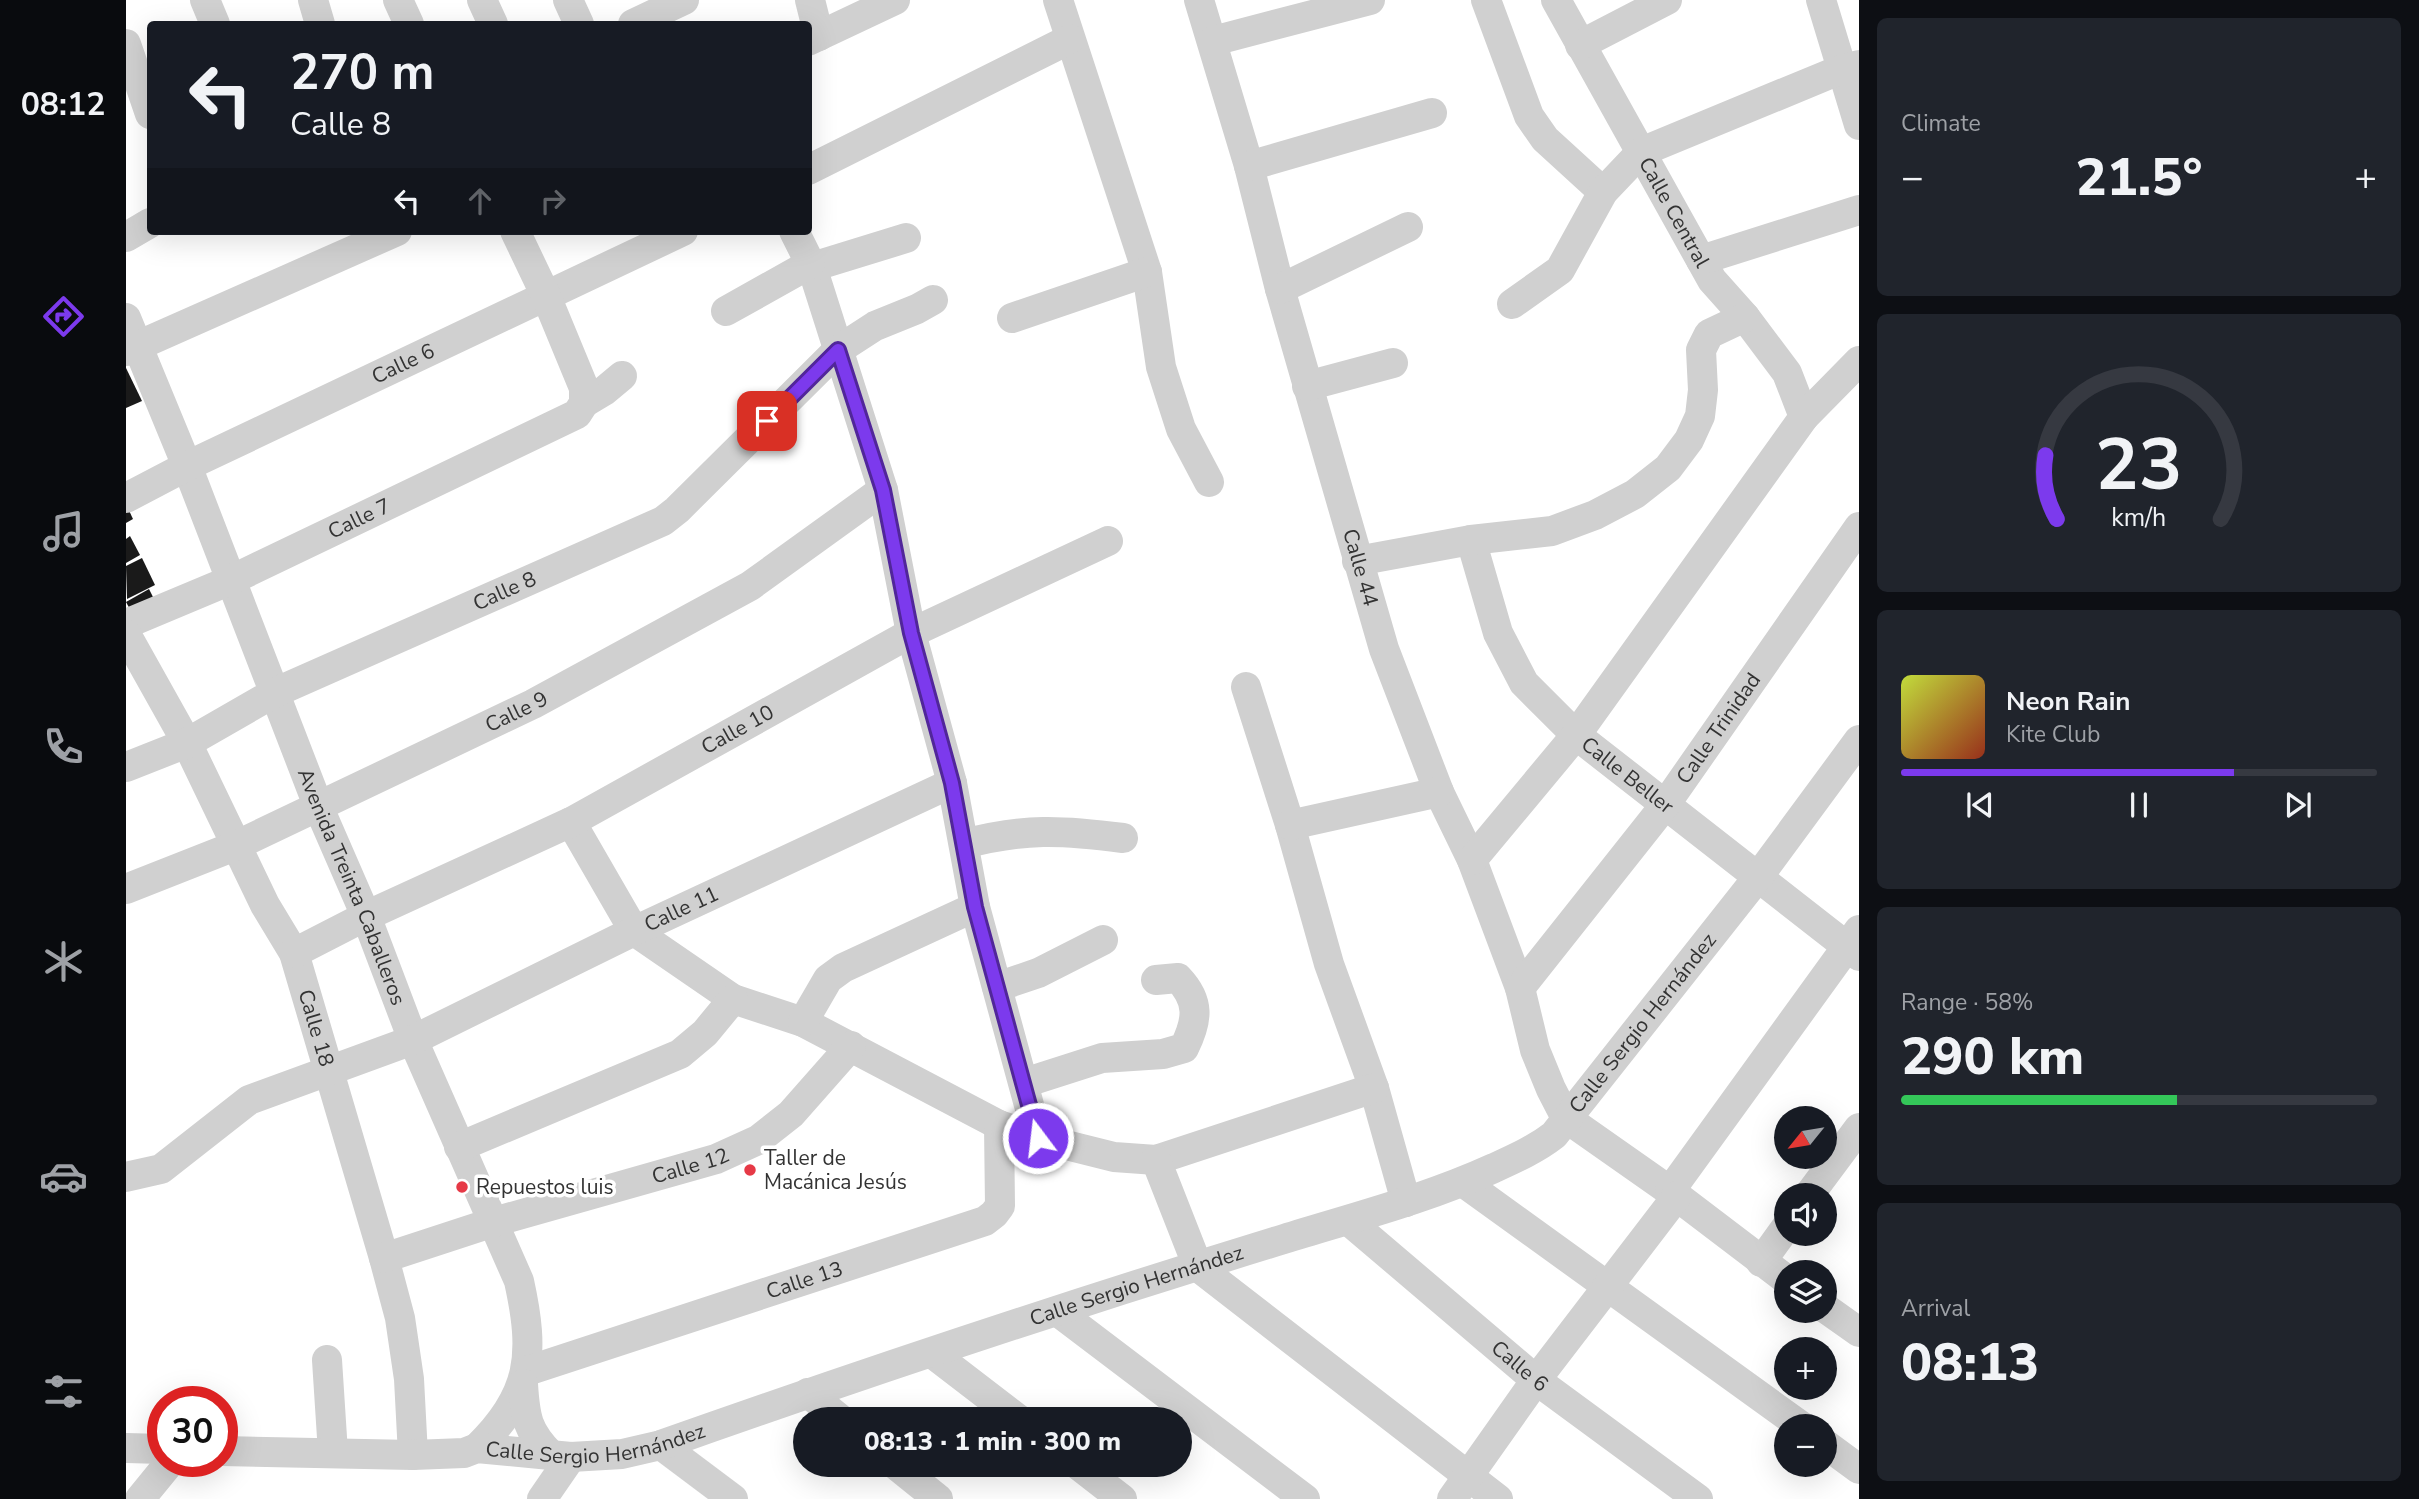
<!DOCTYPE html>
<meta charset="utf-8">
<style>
body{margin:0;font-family:"Nunito Sans",sans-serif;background:#20242c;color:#f1f3f6;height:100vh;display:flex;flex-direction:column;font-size:26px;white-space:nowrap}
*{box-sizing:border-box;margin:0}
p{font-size:23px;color:#9ea1a6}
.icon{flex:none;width:38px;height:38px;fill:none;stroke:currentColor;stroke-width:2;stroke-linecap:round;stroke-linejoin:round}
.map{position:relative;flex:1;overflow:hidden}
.details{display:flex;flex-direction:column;gap:18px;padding:18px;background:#0d0f14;width:560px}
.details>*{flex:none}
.guide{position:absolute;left:21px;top:21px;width:665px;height:214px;border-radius:7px;box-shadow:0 7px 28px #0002;background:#171b24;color:#f1f3f6;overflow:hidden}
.needle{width:46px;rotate:240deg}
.buttons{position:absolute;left:1648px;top:1106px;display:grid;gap:14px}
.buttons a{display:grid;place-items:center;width:63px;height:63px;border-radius:50%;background:#171b24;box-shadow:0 7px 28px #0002;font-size:35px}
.speed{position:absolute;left:21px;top:1386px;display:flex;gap:14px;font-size:35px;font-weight:700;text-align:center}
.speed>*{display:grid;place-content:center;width:91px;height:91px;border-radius:50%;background:#171b24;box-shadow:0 7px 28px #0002;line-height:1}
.speed .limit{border:10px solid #d22;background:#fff;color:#111}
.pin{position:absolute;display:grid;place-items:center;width:60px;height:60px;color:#fff;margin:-30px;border-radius:14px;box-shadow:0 4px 10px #0006}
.me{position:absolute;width:77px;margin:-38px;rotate:345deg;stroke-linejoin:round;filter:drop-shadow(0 0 5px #0008)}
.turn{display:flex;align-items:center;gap:24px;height:147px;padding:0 28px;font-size:32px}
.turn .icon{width:91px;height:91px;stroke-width:2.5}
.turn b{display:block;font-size:49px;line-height:60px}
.lanes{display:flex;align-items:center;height:66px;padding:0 28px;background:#0003;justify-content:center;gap:35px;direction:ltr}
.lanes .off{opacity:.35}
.big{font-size:52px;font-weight:800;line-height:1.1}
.details .widget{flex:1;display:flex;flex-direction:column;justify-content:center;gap:10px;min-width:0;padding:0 24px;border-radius:10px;background:#20242c}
.details .dial{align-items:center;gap:0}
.dial svg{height:182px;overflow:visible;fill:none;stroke:#363941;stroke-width:7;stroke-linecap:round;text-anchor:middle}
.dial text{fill:#f1f3f6;stroke:none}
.song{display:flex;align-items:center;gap:21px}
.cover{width:84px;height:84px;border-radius:10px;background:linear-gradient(135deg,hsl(70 70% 55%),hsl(10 70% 35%))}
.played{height:7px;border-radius:4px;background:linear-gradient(90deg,#7c3aed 70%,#363941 70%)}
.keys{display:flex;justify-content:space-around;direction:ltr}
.heat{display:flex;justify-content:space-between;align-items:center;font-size:38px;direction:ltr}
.charge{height:10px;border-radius:5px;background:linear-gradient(90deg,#34c759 58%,#363941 0)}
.trip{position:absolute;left:667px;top:1407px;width:399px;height:70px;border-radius:35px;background:#171b24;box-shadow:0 7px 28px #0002;font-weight:800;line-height:70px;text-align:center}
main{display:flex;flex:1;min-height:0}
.dock{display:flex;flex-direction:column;width:126px;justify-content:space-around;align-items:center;background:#090b0e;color:#9ea1a6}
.dock .icon{width:49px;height:49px}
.dock .on{color:#7c3aed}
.dock b{font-size:32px;color:#f1f3f6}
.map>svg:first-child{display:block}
.building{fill:#1a1a1a}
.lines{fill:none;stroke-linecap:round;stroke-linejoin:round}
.minor{stroke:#d0d0d0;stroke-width:30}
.route-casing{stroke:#51269a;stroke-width:18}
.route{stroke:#7c3aed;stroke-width:12}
.poi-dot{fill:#e63946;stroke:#fff;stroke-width:2.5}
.labels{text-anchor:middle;stroke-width:7;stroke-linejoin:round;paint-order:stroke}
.street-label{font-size:21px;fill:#333;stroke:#fff}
.poi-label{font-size:21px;fill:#333;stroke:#fff;text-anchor:start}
</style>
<main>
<nav class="dock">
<b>08:12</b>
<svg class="icon on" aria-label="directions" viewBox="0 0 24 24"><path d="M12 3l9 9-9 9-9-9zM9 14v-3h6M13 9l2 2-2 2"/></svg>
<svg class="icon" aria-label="music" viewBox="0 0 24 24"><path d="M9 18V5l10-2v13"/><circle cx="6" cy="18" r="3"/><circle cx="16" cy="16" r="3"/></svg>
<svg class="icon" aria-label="phone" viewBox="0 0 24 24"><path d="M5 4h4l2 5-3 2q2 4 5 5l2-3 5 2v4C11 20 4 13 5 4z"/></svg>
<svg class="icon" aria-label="climate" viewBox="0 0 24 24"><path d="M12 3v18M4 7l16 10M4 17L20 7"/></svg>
<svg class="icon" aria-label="car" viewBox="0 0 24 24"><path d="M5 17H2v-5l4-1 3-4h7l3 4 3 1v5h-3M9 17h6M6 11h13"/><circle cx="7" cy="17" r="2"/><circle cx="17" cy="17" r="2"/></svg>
<svg class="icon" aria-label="filters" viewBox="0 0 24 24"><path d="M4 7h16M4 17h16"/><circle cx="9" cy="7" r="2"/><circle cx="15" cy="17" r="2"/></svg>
</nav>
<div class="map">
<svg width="1733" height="1499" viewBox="0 0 1733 1499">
<rect width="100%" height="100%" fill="#fff"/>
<g class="building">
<path d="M 0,368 L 16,401 L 0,408 Z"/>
<path d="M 0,504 L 7,519 L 0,523 Z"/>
<path d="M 4,536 L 14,555 L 0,563 L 0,539 Z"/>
<path d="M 16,558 L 29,585 L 1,599 L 0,566 Z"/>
<path d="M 23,589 L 29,601 L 6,613 L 0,602 Z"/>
</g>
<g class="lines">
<g class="minor">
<path d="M 79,0 L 89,24"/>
<path d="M 187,0 L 194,24"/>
<path d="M 272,0 L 283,24"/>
<path d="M 356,0 L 367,24"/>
<path d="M 442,0 L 453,24"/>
<path d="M 684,0 L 693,36"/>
<path d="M 932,0 L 1021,272 L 1035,367 L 1055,429 L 1083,482"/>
<path id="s1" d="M 1073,0 L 1123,166 L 1154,289 L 1258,649 L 1313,792 L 1346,860 L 1394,988 L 1409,1050 L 1425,1089 L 1440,1118 L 1544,1191 L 1661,1280"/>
<path d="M 1360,0 L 1403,116 L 1419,139 L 1477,192"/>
<path id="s2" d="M 1430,0 L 1586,280 L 1619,317 L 1661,373 L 1678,417"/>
<path d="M 1695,0 L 1733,125"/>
<path d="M 507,24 L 558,0"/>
<path d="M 682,41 L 769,0"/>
<path d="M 1087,41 L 1244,0"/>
<path d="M 0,44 L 24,114"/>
<path d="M 1454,45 L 1541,0"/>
<path d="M 1123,166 L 1306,113"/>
<path d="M 682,170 L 944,39"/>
<path d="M 668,231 L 686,267 L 757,490 L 785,633 L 826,783 L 849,907 L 912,1138"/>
<path d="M 0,237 L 24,223"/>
<path d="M 1575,260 L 1733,210"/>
<path d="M 686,267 L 780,238"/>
<path d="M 1154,289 L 1282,227"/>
<path d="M 1386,304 L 1434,270 L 1477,192 L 1515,152 L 1716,69 L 1733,65"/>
<path d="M 600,311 L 684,264"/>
<path id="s3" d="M 0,318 L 61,466 L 193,808 L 240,916 L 287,1040 L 393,1281 C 409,1354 406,1395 351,1448"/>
<path d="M 886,318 L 1021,272"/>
<path d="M 0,351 L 271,231"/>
<path d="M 1181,386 L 1267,363"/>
<path d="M 458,403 L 478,391 L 496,376"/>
<path id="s4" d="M 0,498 L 61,466 L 557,231"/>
<path id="s5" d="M 1345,540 L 1372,633 L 1398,683 L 1450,735 L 1733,956"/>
<path d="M 1231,561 L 1345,540 L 1426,531 L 1469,515 L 1509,494 L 1542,468 L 1563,440 L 1574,416 L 1577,390 L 1575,350 L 1583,334 L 1619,317"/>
<path id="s6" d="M 0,624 L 105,580 L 451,414 L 458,403 L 458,388 L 420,296 L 389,231"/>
<path id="s7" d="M 0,634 L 61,743 L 139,905 L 168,953 L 258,1258 L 274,1318 L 283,1379 L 287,1455"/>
<path d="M 1120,687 L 1164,825 L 1203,964 L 1248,1088 L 1280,1202"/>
<path id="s8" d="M 0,767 L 61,743 L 148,693 L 537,521 L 551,510 L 712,350 L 749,326 L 791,309 L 807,300"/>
<path d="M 445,822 L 508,931 L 607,999 L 677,1022 L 873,1125 L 912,1138 L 988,1157 L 1030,1160 L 1248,1088"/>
<path d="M 1164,825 L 1313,792"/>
<path d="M 838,844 C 899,828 935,830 997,838"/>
<path d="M 1346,860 L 1450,735 L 1678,417 L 1733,361"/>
<path id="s9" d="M 0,889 L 109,846 L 407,704 L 624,586 L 757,490"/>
<path id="s10" d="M 168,953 L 240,916 L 445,822 L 785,633 L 982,541"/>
<path d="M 871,987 L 912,973 L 977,940"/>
<path id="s11" d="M 1394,988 L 1539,805 L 1733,527"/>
<path d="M 677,1022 L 702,979 L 717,968 L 849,907"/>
<path d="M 898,1083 L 976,1058 L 1037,1054 L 1058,1048 C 1072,1020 1074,1001 1052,978 L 1030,980"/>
<path d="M 333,1147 L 554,1054 L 579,1033 L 607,999"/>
<path d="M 1030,1160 L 1072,1267 L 1372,1499"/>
<path id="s12" d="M 0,1177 L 35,1169 L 123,1100 L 287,1040 L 508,931 L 826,783"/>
<path d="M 1337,1182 L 1675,1426"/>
<path d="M 1544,1191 L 1733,930"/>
<path d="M 1683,1195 L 1733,1128"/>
<path id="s13" d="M 1223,1221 L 1410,1380 L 1572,1499"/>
<path id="s14" d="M 258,1258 L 368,1222 L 590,1159 L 632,1140 L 665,1114 L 725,1046"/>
<path d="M 1635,1262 L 1661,1226"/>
<path d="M 1699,1308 L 1733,1332"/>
<path d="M 931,1311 L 1179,1499"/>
<path d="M 806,1353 L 892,1419"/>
<path d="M 201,1360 L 207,1453"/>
<path id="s15" d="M 401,1371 L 859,1221 L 868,1214 L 874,1206 L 873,1125"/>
<path d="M 397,1384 C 399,1417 401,1431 425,1455"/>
<path d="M 682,1393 L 714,1419"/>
<path d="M 1699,1444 L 1733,1469"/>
<path d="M 535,1445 L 607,1499"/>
<path d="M 0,1448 L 37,1449"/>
<path id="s16" d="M 96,1451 L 287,1455 L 338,1453 L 351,1448 L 445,1457 L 496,1454 L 535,1445 C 741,1372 949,1303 1158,1239 C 1229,1217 1300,1199 1368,1168 C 1390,1158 1410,1149 1428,1135 L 1632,877 L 1733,740"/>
<path d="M 770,1465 L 812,1499"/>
<path d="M 952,1465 L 996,1499"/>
<path d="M 14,1499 L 45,1461"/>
<path d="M 416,1499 L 445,1457"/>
<path d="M 1326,1499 L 1410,1380 L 1551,1196"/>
</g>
</g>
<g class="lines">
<g class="route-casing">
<path id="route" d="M 641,421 L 712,350 L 757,490 L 785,633 L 826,783 L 849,907 L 912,1138"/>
</g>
<use href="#route" class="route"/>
</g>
<g class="poi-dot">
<circle cx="624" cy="1170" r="7"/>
<circle cx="336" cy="1187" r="7"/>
</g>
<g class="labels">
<g class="street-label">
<text dy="7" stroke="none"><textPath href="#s2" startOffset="243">Calle Central</textPath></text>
<text dy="7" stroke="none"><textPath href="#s4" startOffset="308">Calle 6</textPath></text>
<text dy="7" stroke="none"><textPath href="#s6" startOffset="256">Calle 7</textPath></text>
<text dy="7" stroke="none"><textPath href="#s1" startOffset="590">Calle 44</textPath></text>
<text dy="7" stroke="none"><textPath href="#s8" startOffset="418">Calle 8</textPath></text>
<text dy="7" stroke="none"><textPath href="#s9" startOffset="429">Calle 9</textPath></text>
<text dy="7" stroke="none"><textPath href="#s11" startOffset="327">Calle Trinidad</textPath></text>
<text dy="7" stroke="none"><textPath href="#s10" startOffset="497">Calle 10</textPath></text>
<text dy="7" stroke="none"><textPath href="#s5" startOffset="292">Calle Beller</textPath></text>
<text dy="7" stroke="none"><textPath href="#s3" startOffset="612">Avenida Treinta Caballeros</textPath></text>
<text dy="7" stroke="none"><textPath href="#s12" startOffset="621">Calle 11</textPath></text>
<text dy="7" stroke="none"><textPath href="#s16" startOffset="1531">Calle Sergio Hernández</textPath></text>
<text dy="7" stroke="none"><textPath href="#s7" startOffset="439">Calle 18</textPath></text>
<text dy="7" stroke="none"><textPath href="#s14" startOffset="320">Calle 12</textPath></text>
<text dy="7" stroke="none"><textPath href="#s15" startOffset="292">Calle 13</textPath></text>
<text dy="7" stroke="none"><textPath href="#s16" startOffset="943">Calle Sergio Hernández</textPath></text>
<text dy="7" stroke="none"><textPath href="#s13" startOffset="224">Calle 6</textPath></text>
<text dy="7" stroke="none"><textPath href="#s16" startOffset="376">Calle Sergio Hernández</textPath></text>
</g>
<g class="poi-label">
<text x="638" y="1165">Taller de<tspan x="638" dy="24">Macánica Jesús</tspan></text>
<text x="350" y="1194">Repuestos luis</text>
</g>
</g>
</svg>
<div class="buttons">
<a><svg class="needle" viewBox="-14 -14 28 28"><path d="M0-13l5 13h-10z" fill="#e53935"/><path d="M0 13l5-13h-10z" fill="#9ea1a6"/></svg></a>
<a><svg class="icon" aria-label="sound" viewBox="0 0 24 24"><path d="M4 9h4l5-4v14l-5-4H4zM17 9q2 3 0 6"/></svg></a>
<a><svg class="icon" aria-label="layers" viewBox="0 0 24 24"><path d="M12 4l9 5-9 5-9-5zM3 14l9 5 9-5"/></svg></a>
<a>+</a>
<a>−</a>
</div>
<div class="speed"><div class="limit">30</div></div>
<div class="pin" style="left:641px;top:421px;background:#d93025"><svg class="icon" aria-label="arrive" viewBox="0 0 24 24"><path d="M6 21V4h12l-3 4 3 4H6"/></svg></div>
<svg class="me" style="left:912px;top:1138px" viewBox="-20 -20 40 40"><circle r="17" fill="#7c3aed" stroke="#fff" stroke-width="3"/><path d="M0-11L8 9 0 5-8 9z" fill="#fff"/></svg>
<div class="trip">08:13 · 1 min · 300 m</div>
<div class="guide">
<div class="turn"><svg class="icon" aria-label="left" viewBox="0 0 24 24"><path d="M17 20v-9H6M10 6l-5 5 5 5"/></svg><div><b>270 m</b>Calle 8</div></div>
<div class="lanes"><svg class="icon" aria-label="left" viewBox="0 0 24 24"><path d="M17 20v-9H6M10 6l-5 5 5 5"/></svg><svg class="icon off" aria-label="ahead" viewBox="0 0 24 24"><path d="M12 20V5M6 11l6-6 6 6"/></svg><svg class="icon off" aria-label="right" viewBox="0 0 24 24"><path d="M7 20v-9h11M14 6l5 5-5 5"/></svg></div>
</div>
</div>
<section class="details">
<div class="widget"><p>Climate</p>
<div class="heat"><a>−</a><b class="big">21.5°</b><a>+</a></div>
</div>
<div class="widget dial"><svg viewBox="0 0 100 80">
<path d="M14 69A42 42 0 1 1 86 69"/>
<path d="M14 69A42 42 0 0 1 9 41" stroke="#7c3aed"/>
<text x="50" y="56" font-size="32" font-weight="700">23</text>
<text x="50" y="72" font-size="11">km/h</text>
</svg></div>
<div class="widget">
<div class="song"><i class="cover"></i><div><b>Neon Rain</b><p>Kite Club</p></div></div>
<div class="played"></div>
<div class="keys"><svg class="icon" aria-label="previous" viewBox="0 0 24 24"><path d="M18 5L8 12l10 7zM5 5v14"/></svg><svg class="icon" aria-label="pause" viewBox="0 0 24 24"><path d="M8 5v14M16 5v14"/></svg><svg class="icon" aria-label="next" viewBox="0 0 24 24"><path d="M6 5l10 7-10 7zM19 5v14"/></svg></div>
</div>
<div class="widget"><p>Range · 58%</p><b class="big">290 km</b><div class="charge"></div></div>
<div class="widget"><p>Arrival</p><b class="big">08:13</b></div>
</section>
</main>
